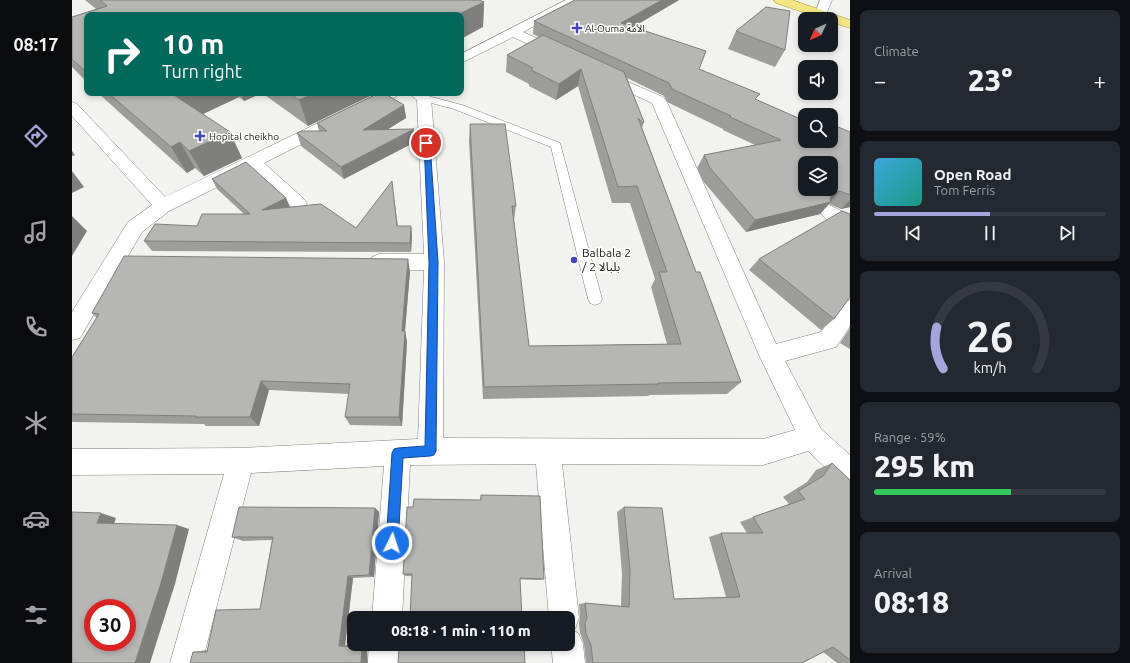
<!DOCTYPE html>
<meta charset="utf-8">
<style>
body{margin:0;font-family:Ubuntu,"Noto Sans Arabic",sans-serif;background:#242831;color:#f1f3f6;height:100vh;display:flex;flex-direction:column;font-size:15px;white-space:nowrap}
*{box-sizing:border-box;margin:0}
p{font-size:13px;color:#9ea1a6}
.icon{flex:none;width:22px;height:22px;fill:none;stroke:currentColor;stroke-width:2;stroke-linecap:round;stroke-linejoin:round}
.map{position:relative;flex:1;overflow:hidden}
.sheet{display:flex;flex-direction:column;gap:10px;padding:10px;background:#0d0f14;width:280px}
.sheet>*{flex:none}
.banner{position:absolute;left:12px;top:12px;width:380px;height:84px;border-radius:8px;box-shadow:0 2px 6px #0003;background:#00695c;color:#fff;overflow:hidden}
.needle{width:26px;rotate:226deg}
.buttons{position:absolute;left:726px;top:12px;display:grid;gap:8px}
.buttons a{display:grid;place-items:center;width:40px;height:40px;border-radius:8px;background:#171b24;box-shadow:0 2px 6px #0003;font-size:20px}
.speed{position:absolute;left:12px;top:599px;display:flex;gap:8px;font-size:20px;font-weight:700;text-align:center}
.speed>*{display:grid;place-content:center;width:52px;height:52px;border-radius:50%;background:#171b24;box-shadow:0 2px 6px #0003;line-height:1}
.speed .limit{border:6px solid #d22;background:#fff;color:#111}
.pin{position:absolute;display:grid;place-items:center;width:34px;height:34px;color:#fff;margin:-17px;border:2px solid #fff;border-radius:50%;box-shadow:0 1px 4px #0007}
.me{position:absolute;width:44px;margin:-22px;rotate:4deg;stroke-linejoin:round;filter:drop-shadow(0 0 3px #0008)}
.turn{display:flex;align-items:center;gap:14px;height:84px;padding:0 12px;font-size:18px}
.turn .icon{width:52px;height:52px;stroke-width:2.5}
.turn b{display:block;font-size:28px;line-height:34px}
.big{font-size:30px;font-weight:800;line-height:1.1}
.sheet .card{flex:1;display:flex;flex-direction:column;justify-content:center;gap:6px;min-width:0;padding:0 14px;border-radius:8px;background:#242831}
.sheet .dial{align-items:center;gap:0}
.dial svg{height:104px;overflow:visible;fill:none;stroke:#363941;stroke-width:7;stroke-linecap:round;text-anchor:middle}
.dial text{fill:#f1f3f6;stroke:none}
.song{display:flex;align-items:center;gap:12px}
.cover{width:48px;height:48px;border-radius:6px;background:linear-gradient(135deg,hsl(200 70% 55%),hsl(170 70% 35%))}
.played{height:4px;border-radius:2px;background:linear-gradient(90deg,#a5a4db 50%,#363941 50%)}
.keys{display:flex;justify-content:space-around;direction:ltr}
.heat{display:flex;justify-content:space-between;align-items:center;font-size:22px;direction:ltr}
.charge{height:6px;border-radius:3px;background:linear-gradient(90deg,#34c759 59%,#363941 0)}
.trip{position:absolute;left:275px;top:611px;width:228px;height:40px;border-radius:8px;background:#171b24;box-shadow:0 2px 6px #0003;font-weight:800;line-height:40px;text-align:center}
main{display:flex;flex:1;min-height:0}
.tab-bar{display:flex;flex-direction:column;width:72px;justify-content:space-around;align-items:center;background:#090b0e;color:#9ea1a6}
.tab-bar .icon{width:28px;height:28px}
.tab-bar .selected{color:#a5a4db}
.tab-bar b{font-size:18px;color:#f1f3f6}
.map>svg:first-child{display:block}
.lines{fill:none;stroke-linecap:round;stroke-linejoin:round}
.service-casing{stroke:#80807d;stroke-width:1}
.minor-casing{stroke:#80807d;stroke-width:1}
.primary-casing{stroke:#a8952a;stroke-width:1}
.service{fill:#fff;fill-rule:evenodd}
.minor{fill:#fff;fill-rule:evenodd}
.primary{fill:#f6e583;fill-rule:evenodd}
.wall{fill:#9d9d9a}
.shaded-wall{fill:#7f7f7d}
.building{fill:#b6b6b3;stroke:#7f7f7d;fill-rule:evenodd}
.route{fill:#1a73e8;stroke:#114b97}
.poi-dot{fill:#4844ba;stroke:#fffffe;stroke-width:1.5}
.labels{text-anchor:middle;stroke-width:3;stroke-linejoin:round;paint-order:stroke}
.far-poi-label{font-size:10px;fill:#212120;stroke:#fffffe;text-anchor:start}
.poi-label{font-size:12px;fill:#212120;stroke:#fffffe;text-anchor:start}
</style>
<main>
<nav class="tab-bar">
<b>08:17</b>
<svg class="icon selected" aria-label="directions" viewBox="0 0 24 24"><path d="M12 3l9 9-9 9-9-9zM9 14v-3h6M13 9l2 2-2 2"/></svg>
<svg class="icon" aria-label="music" viewBox="0 0 24 24"><path d="M9 18V5l10-2v13"/><circle cx="6" cy="18" r="3"/><circle cx="16" cy="16" r="3"/></svg>
<svg class="icon" aria-label="phone" viewBox="0 0 24 24"><path d="M5 4h4l2 5-3 2q2 4 5 5l2-3 5 2v4C11 20 4 13 5 4z"/></svg>
<svg class="icon" aria-label="climate" viewBox="0 0 24 24"><path d="M12 3v18M4 7l16 10M4 17L20 7"/></svg>
<svg class="icon" aria-label="car" viewBox="0 0 24 24"><path d="M5 17H2v-5l4-1 3-4h7l3 4 3 1v5h-3M9 17h6M6 11h13"/><circle cx="7" cy="17" r="2"/><circle cx="17" cy="17" r="2"/></svg>
<svg class="icon" aria-label="filters" viewBox="0 0 24 24"><path d="M4 7h16M4 17h16"/><circle cx="9" cy="7" r="2"/><circle cx="15" cy="17" r="2"/></svg>
</nav>
<div class="map">
<svg width="778" height="663" viewBox="0 0 778 663">
<rect width="100%" height="100%" fill="#f2f2ef"/>
<g class="lines">
<g class="service-casing">
<path id="service" d="M 352,95 L 390,105 L 488,143 L 530,299 L 528,303 L 523,305 L 518,303 L 516,299 L 479,147 L 382,109 L 348,100 L 347,98 Z"/>
</g>
<g class="minor-casing">
<g id="minor">
<path d="M 494,0 L 509,0 L 507,3 L 451,32 L 493,51 L 495,54 L 493,57 L 483,57 L 441,37 L 389,63 L 389,54 Z"/>
<path d="M 748,0 L 760,0 L 753,17 L 745,17 L 743,14 Z"/>
<path d="M 531,71 L 591,97 L 594,100 L 704,344 L 749,332 L 770,303 L 778,300 L 778,326 L 764,347 L 713,361 L 749,429 L 778,455 L 778,486 L 769,482 L 736,451 L 691,465 L 490,464 L 507,618 L 503,629 L 500,630 L 506,633 L 511,644 L 513,663 L 481,663 L 479,644 L 496,644 L 496,618 L 477,618 L 464,464 L 338,465 L 330,618 L 300,618 L 312,466 L 179,473 L 130,663 L 98,663 L 152,474 L 0,475 L 0,449 L 169,448 L 346,439 L 352,270 L 307,270 L 300,267 L 297,262 L 300,257 L 307,254 L 352,254 L 345,100 L 336,93 L 354,93 L 359,98 L 372,262 L 371,438 L 691,439 L 723,430 L 687,355 L 580,103 L 526,78 L 524,75 L 526,72 Z"/>
<path d="M 308,93 L 327,93 L 325,96 L 192,163 L 232,199 L 235,203 L 232,207 L 226,209 L 220,207 L 179,170 L 97,211 L 70,232 L 8,338 L 0,340 L 0,312 L 56,222 L 80,205 L 0,116 L 0,102 L 5,104 L 93,197 Z"/>
<path d="M 757,205 L 778,215 L 778,231 C 768,228 753,221 748,212 L 750,207 Z"/>
<path d="M 297,644 L 329,644 L 328,663 L 296,663 Z"/>
</g>
</g>
<g class="primary-casing">
<path id="primary" d="M 702,0 L 720,0 L 778,20 L 778,28 L 759,22 L 759,19 L 751,19 L 704,3 Z"/>
</g>
<use href="#service" class="service"/>
<use href="#minor" class="minor"/>
<use href="#primary" class="primary"/>
</g>
<g class="wall">
<path d="M 13,0 L 407,0 L 412,2 L 411,27 L 389,15 L 15,15 L 15,82 L 0,67 L 0,17 L 24,9 Z"/>
<path d="M 503,0 L 607,0 L 561,27 L 627,69 L 685,100 L 733,141 L 778,132 L 778,207 L 769,209 L 757,204 L 748,214 L 674,232 L 631,181 L 625,168 L 632,155 L 683,145 L 651,130 L 651,129 L 595,102 L 592,96 L 555,78 L 572,122 L 570,128 L 624,272 L 669,382 L 655,394 L 578,395 L 576,396 L 411,399 L 397,141 L 398,124 L 444,206 L 442,220 L 457,346 L 595,344 L 579,287 L 583,279 L 558,203 L 540,203 L 506,86 L 484,100 L 457,86 L 457,84 L 434,72 L 435,55 L 467,37 L 461,34 L 462,21 Z"/>
<path d="M 664,31 L 713,50 L 703,67 L 656,49 Z"/>
<path d="M 26,93 L 190,93 L 172,101 L 167,97 L 131,114 L 170,158 L 132,176 L 123,168 L 115,173 L 47,112 Z"/>
<path d="M 190,93 L 297,93 L 298,96 L 236,126 Z"/>
<path d="M 332,105 L 334,118 L 314,130 L 342,129 L 343,142 L 272,179 L 229,146 L 225,133 L 247,131 L 245,123 Z"/>
<path d="M 140,179 L 214,198 L 218,207 L 284,228 L 321,191 L 326,226 L 339,226 L 340,236 L 339,252 L 80,251 L 72,241 L 125,226 L 172,214 L 145,189 Z"/>
<path d="M 687,259 L 776,300 L 762,319 L 749,330 L 677,270 Z"/>
<path d="M 338,271 L 333,331 L 335,342 L 330,426 L 278,425 L 273,417 L 277,394 L 197,390 L 187,426 L 134,426 L 132,424 L 0,422 L 0,357 L 25,318 L 20,313 Z"/>
<path d="M 778,328 L 778,349 L 768,343 Z"/>
<path d="M 760,463 L 778,480 L 778,663 L 765,663 L 751,652 L 730,663 L 514,663 L 512,644 L 508,633 L 507,623 L 508,618 L 507,604 L 513,603 L 549,606 L 550,574 L 545,512 L 552,507 L 602,599 L 654,597 L 637,537 L 649,533 L 675,533 L 668,522 L 717,504 L 711,497 L 735,482 L 744,470 Z"/>
<path d="M 409,495 L 472,579 L 468,580 L 334,576 L 331,574 L 341,507 L 408,500 Z"/>
<path d="M 303,508 L 307,512 L 302,577 L 281,578 L 273,645 L 295,645 L 295,663 L 118,663 L 121,652 L 135,650 L 188,609 L 200,540 L 171,541 L 160,537 Z"/>
<path d="M 330,646 L 337,646 L 453,663 L 327,647 Z"/>
</g>
<g class="shaded-wall">
<path d="M 590,0 L 607,0 L 546,36 L 549,23 Z"/>
<path d="M 412,2 L 411,27 L 389,39 L 389,15 L 385,15 Z"/>
<path d="M 509,69 L 506,86 L 484,100 L 487,84 Z"/>
<path d="M 106,93 L 165,93 L 167,97 L 116,121 L 102,95 Z"/>
<path d="M 169,93 L 190,93 L 172,101 Z"/>
<path d="M 243,93 L 297,93 L 298,96 L 236,126 L 227,100 Z"/>
<path d="M 332,105 L 334,118 L 294,143 L 291,130 Z"/>
<path d="M 342,129 L 343,142 L 272,179 L 269,167 Z"/>
<path d="M 158,132 L 170,158 L 132,176 L 117,151 Z"/>
<path d="M 108,142 L 123,168 L 115,173 L 99,147 Z"/>
<path d="M 0,151 L 3,155 L 0,156 Z"/>
<path d="M 0,171 L 12,187 L 0,193 Z"/>
<path d="M 768,191 L 748,214 L 674,232 L 683,220 Z"/>
<path d="M 214,198 L 218,208 L 190,210 Z"/>
<path d="M 778,200 L 778,207 L 769,209 Z"/>
<path d="M 0,216 L 15,231 L 0,256 Z"/>
<path d="M 339,226 L 340,236 L 339,252 L 338,243 Z"/>
<path d="M 336,259 L 338,271 L 333,331 L 335,342 L 330,426 L 327,417 L 330,331 Z"/>
<path d="M 189,381 L 197,390 L 187,426 L 178,417 Z"/>
<path d="M 303,508 L 307,512 L 302,577 L 297,575 Z"/>
<path d="M 29,513 L 44,518 L 41,527 L 25,523 Z"/>
<path d="M 105,525 L 117,529 L 103,584 L 78,663 L 63,663 Z"/>
<path d="M 276,576 L 281,578 L 273,645 L 267,646 Z"/>
<path d="M 295,645 L 295,663 L 289,663 L 290,647 Z"/>
</g>
<g class="building">
<path d="M 28,0 L 407,0 L 412,2 L 385,15 L 15,15 L 15,73 L 0,59 L 0,17 L 35,6 Z"/>
<path d="M 503,0 L 590,0 L 549,23 L 634,51 L 627,69 L 688,94 L 683,99 L 733,121 L 733,141 L 759,141 L 759,124 L 778,132 L 778,195 L 768,191 L 760,194 L 758,199 L 759,202 L 683,220 L 638,168 L 632,155 L 709,140 L 658,117 L 659,116 L 600,89 L 597,83 L 462,21 ZM 733,163 L 759,163 L 759,189 L 733,189 Z"/>
<path d="M 694,7 L 718,11 L 713,50 L 664,31 Z"/>
<path d="M 471,35 L 552,72 L 572,122 L 571,123 L 566,118 L 624,272 L 628,272 L 669,382 L 586,383 L 586,384 L 412,387 L 398,124 L 433,124 L 444,206 L 440,206 L 457,346 L 609,344 L 587,272 L 595,272 L 565,186 L 546,187 L 509,69 L 487,84 L 459,70 L 461,68 L 435,55 Z"/>
<path d="M 36,93 L 106,93 L 102,95 L 158,132 L 117,151 L 108,142 L 99,147 Z"/>
<path d="M 217,93 L 243,93 L 227,100 Z"/>
<path d="M 307,93 L 312,93 L 332,105 L 291,130 L 342,129 L 269,167 L 225,133 L 230,131 L 255,131 L 245,123 Z"/>
<path d="M 174,162 L 214,198 L 190,210 L 249,204 L 284,228 L 320,181 L 325,226 L 339,226 L 338,243 L 72,241 L 83,224 L 125,226 L 130,214 L 178,214 L 140,179 Z"/>
<path d="M 770,211 L 778,214 L 778,297 L 762,319 L 687,259 Z"/>
<path d="M 52,256 L 336,259 L 330,331 L 333,331 L 327,417 L 273,417 L 278,384 L 189,381 L 178,417 L 123,417 L 124,416 L 0,414 L 0,357 L 27,314 L 20,313 Z"/>
<path d="M 760,463 L 778,480 L 778,660 L 761,647 L 730,663 L 521,663 L 519,645 L 514,634 L 513,623 L 515,618 L 513,603 L 557,607 L 558,571 L 552,507 L 590,508 L 602,599 L 668,597 L 649,533 L 691,533 L 681,517 L 733,499 L 726,491 L 751,476 Z"/>
<path d="M 409,495 L 468,496 L 472,579 L 448,578 L 450,618 L 338,618 L 340,574 L 331,574 L 335,507 L 341,507 L 342,499 L 409,500 Z"/>
<path d="M 167,507 L 303,508 L 297,575 L 276,576 L 267,646 L 290,647 L 289,663 L 118,663 L 121,652 L 135,652 L 144,610 L 188,609 L 201,537 L 160,537 Z"/>
<path d="M 0,512 L 29,513 L 25,523 L 105,525 L 89,583 L 63,663 L 0,663 ZM 21,608 L 55,608 L 55,642 L 21,642 Z"/>
<path d="M 337,644 L 452,644 L 453,663 L 326,663 L 327,647 L 337,647 Z"/>
</g>
<path class="route" d="M 352,141 L 357,141 L 358,143 L 366,262 L 364,451 L 362,455 L 358,456 L 331,458 L 326,543 L 324,547 L 320,549 L 316,547 L 314,543 L 320,453 L 322,449 L 326,448 L 353,446 L 357,262 Z"/>
<g class="poi-dot">
<path d="M503 22h4v4h4v4h-4v4h-4v-4h-4v-4h4z"/>
<path d="M126 130h4v4h4v4h-4v4h-4v-4h-4v-4h4z"/>
<circle cx="502" cy="260" r="4"/>
</g>
<g class="labels">
<g class="far-poi-label">
<text x="513" y="32">Al-Ouma الأمة</text>
<text x="137" y="140">Hopital cheikho</text>
</g>
<g class="poi-label">
<text x="510" y="257">Balbala 2<tspan x="510" dy="14">/ بلبالا 2</tspan></text>
</g>
</g>
</svg>
<div class="buttons">
<a><svg class="needle" viewBox="-14 -14 28 28"><path d="M0-13l5 13h-10z" fill="#e53935"/><path d="M0 13l5-13h-10z" fill="#9ea1a6"/></svg></a>
<a><svg class="icon" aria-label="sound" viewBox="0 0 24 24"><path d="M4 9h4l5-4v14l-5-4H4zM17 9q2 3 0 6"/></svg></a>
<a><svg class="icon" aria-label="search" viewBox="0 0 24 24"><circle cx="10" cy="10" r="6"/><path d="M15 15l6 6"/></svg></a>
<a><svg class="icon" aria-label="layers" viewBox="0 0 24 24"><path d="M12 4l9 5-9 5-9-5zM3 14l9 5 9-5"/></svg></a>
</div>
<div class="speed"><div class="limit">30</div></div>
<div class="pin" style="left:354px;top:143px;background:#d93025"><svg class="icon" aria-label="arrive" viewBox="0 0 24 24"><path d="M6 21V4h12l-3 4 3 4H6"/></svg></div>
<svg class="me" style="left:320px;top:543px" viewBox="-20 -20 40 40"><circle r="17" fill="#1a73e8" stroke="#fff" stroke-width="3"/><path d="M0-11L8 9 0 5-8 9z" fill="#fff"/></svg>
<div class="trip">08:18 · 1 min · 110 m</div>
<div class="banner">
<div class="turn"><svg class="icon" aria-label="right" viewBox="0 0 24 24"><path d="M7 20v-9h11M14 6l5 5-5 5"/></svg><div><b>10 m</b>Turn right</div></div>
</div>
</div>
<section class="sheet">
<div class="card"><p>Climate</p>
<div class="heat"><a>−</a><b class="big">23°</b><a>+</a></div>
</div>
<div class="card">
<div class="song"><i class="cover"></i><div><b>Open Road</b><p>Tom Ferris</p></div></div>
<div class="played"></div>
<div class="keys"><svg class="icon" aria-label="previous" viewBox="0 0 24 24"><path d="M18 5L8 12l10 7zM5 5v14"/></svg><svg class="icon" aria-label="pause" viewBox="0 0 24 24"><path d="M8 5v14M16 5v14"/></svg><svg class="icon" aria-label="next" viewBox="0 0 24 24"><path d="M6 5l10 7-10 7zM19 5v14"/></svg></div>
</div>
<div class="card dial"><svg viewBox="0 0 100 80">
<path d="M14 69A42 42 0 1 1 86 69"/>
<path d="M14 69A42 42 0 0 1 9 37" stroke="#a5a4db"/>
<text x="50" y="56" font-size="32" font-weight="700">26</text>
<text x="50" y="72" font-size="11">km/h</text>
</svg></div>
<div class="card"><p>Range · 59%</p><b class="big">295 km</b><div class="charge"></div></div>
<div class="card"><p>Arrival</p><b class="big">08:18</b></div>
</section>
</main>
